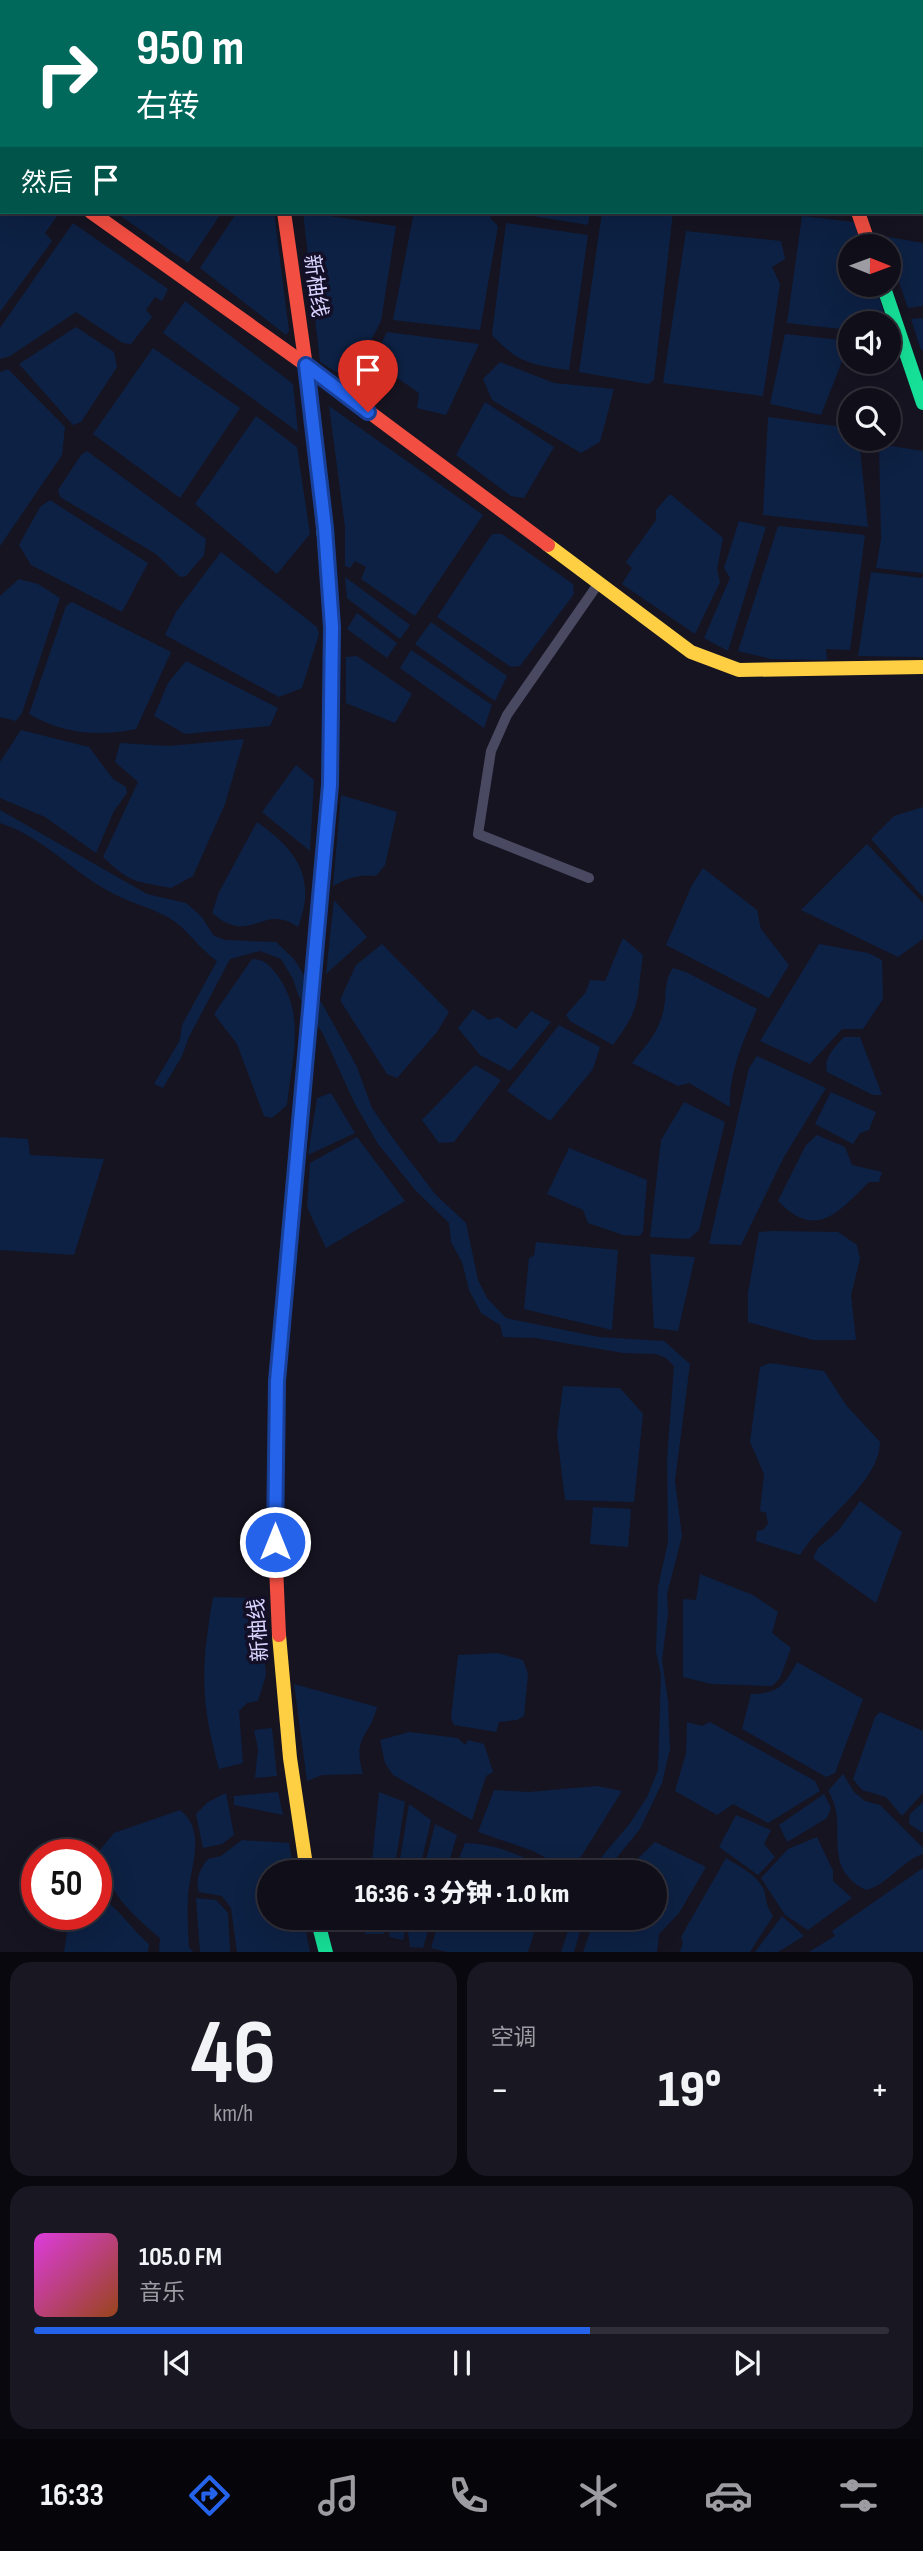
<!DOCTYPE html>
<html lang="zh">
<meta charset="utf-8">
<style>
body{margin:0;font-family:"Sofia Sans Condensed","Noto Sans SC",sans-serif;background:#191822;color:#f1f3f6;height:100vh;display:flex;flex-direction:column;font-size:26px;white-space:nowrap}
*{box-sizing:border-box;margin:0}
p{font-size:23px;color:#9c9ca2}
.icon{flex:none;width:38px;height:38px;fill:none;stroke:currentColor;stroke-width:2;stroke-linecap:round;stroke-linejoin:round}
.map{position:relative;height:1952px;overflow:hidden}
.details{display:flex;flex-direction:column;gap:10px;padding:10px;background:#09080e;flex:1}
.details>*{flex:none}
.hud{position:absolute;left:0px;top:0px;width:924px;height:214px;box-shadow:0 7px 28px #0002,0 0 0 2px #302f38;background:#00695c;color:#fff;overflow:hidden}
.needle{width:46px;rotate:91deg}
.tools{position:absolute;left:838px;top:234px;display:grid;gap:14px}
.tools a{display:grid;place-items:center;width:63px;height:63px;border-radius:50%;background:#100f19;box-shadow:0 7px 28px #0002,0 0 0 2px #302f38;font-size:35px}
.speed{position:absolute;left:21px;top:1839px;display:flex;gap:14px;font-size:35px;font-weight:700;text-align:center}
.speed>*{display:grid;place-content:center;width:91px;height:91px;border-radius:50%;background:#100f19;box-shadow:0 7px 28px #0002,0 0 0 2px #302f38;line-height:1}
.speed .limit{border:10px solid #d22;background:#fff;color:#111}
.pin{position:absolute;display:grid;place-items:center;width:60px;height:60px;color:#fff;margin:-72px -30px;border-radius:50% 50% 50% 0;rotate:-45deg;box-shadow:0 0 7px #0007}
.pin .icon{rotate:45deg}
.me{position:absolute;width:77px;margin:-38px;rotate:0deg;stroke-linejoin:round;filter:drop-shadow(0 0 5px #0008)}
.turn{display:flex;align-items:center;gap:24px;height:147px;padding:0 21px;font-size:32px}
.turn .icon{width:91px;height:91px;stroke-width:2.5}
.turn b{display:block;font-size:49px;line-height:60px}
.then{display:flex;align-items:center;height:66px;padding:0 21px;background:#0003;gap:14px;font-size:26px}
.big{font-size:52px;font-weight:800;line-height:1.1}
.details .card{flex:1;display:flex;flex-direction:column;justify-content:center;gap:10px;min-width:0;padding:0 24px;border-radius:21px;background:#191822}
.details .dial{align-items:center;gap:0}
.dial b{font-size:91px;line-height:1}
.song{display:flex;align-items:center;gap:21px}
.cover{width:84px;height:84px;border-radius:10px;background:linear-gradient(135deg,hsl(300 70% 55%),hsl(20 70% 35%))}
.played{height:7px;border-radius:4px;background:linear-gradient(90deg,#2563eb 65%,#302f38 65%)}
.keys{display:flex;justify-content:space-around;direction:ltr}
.heat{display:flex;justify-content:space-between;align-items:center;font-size:38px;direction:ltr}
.details .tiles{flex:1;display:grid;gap:10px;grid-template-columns:1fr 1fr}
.card:last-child{grid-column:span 2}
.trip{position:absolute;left:257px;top:1860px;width:410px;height:70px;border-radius:35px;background:#100f19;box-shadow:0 7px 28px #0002,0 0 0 2px #302f38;font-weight:800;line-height:70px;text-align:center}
.dock{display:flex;height:112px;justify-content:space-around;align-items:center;background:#06060a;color:#9c9ca2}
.dock .icon{width:49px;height:49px}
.dock .on{color:#2563eb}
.dock b{font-size:32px;color:#f1f3f6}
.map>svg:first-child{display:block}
.water{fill:#0d2144}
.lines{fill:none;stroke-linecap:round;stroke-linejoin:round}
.street{stroke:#4a4962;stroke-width:10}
.fast{stroke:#16e098;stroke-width:14}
.slow{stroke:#ffcf43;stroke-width:14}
.jam{stroke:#f24e42;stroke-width:14}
.route-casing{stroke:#184099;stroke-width:18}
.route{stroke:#2563eb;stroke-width:12}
.labels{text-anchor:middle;stroke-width:7;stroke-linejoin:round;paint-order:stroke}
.street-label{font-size:21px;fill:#d9d4ff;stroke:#130f26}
</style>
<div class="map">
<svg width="923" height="1953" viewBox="0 0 923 1953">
<rect width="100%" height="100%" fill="#161421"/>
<g class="water">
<path d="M 0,0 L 39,2 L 2,2 L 0,79 Z"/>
<path d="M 652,0 L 822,0 L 653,2 Z"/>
<path d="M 0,168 L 2,212 L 60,212 L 45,233 L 52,241 L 0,312 Z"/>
<path d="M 115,212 L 222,212 L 188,263 Z"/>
<path d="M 237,212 L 274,212 L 289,331 L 286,335 L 200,268 Z"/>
<path d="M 303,212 L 396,226 L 381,321 L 357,368 L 349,364 L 341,375 L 320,362 Z"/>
<path d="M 414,212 L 492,212 L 490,218 L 498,226 L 480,330 L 393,320 Z"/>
<path d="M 508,212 L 590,212 L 588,225 Z"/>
<path d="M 602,212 L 673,212 L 654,380 L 648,384 L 579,372 Z"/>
<path d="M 802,216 L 854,222 L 862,247 L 850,247 L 850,285 L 876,285 L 887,324 L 850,324 L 850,330 L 787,323 Z"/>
<path d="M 73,223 L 168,289 L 162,301 L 155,297 L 146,310 L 152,317 L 131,344 L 123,343 L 76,312 L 10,356 L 0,359 L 0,328 Z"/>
<path d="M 506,223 L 588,235 L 569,370 C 532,365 518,363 492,335 Z"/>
<path d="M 686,231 L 781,241 L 785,259 L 772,267 L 780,284 L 763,396 L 663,383 Z"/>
<path d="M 883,236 L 923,243 L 923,306 L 908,308 Z"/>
<path d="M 185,301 L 293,384 L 298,432 L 163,333 Z"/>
<path d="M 923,318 L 923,350 L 921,350 L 911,319 Z"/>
<path d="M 76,327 L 114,352 L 117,367 L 81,422 L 73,425 L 19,364 Z"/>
<path d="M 387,332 L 479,344 L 446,415 L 417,408 L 419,393 L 373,361 Z"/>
<path d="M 785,334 L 850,341 L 821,415 L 770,404 Z"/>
<path d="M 153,348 L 240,408 L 180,498 L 93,434 Z"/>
<path d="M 500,362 L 554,383 L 614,389 L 600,442 L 581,453 L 492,400 L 483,379 Z"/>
<path d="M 8,369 L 65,427 L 62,455 L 0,546 L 0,372 Z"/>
<path d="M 485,402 L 554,447 L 524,498 L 511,496 L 456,455 Z"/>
<path d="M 329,406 L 483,515 L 415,616 L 361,579 L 366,567 L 355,561 L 350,568 L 345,566 L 345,527 Z"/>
<path d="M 256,416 L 297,447 L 310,534 L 277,574 L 195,504 Z"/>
<path d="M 768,417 L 850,428 L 850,439 L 859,439 L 868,527 L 763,515 Z"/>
<path d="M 879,444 L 923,451 L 923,573 L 876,568 L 881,539 Z"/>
<path d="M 87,451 L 206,539 L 204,555 L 186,576 L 180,577 L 156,554 L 60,497 L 58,490 L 81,455 Z"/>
<path d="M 670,494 L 723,538 L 717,569 L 720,582 L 695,634 L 622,584 L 632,568 L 626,562 L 656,520 L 656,510 Z"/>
<path d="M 50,500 L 148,563 L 122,612 L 31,565 L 19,545 L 40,507 Z"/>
<path d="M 739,521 L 766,527 L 728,651 L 704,638 L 730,578 L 724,568 Z"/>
<path d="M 778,526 L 865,535 L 850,650 L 826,649 L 827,660 L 771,659 L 738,651 Z"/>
<path d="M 492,534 L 502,534 L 573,584 L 574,594 L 520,666 L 511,667 L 437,617 Z"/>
<path d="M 221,552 L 317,627 L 319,634 L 302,688 L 279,697 L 165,635 L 176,612 Z"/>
<path d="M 871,572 L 923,578 L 923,657 L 858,656 Z"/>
<path d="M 345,577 L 410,625 L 400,639 L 347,598 Z"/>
<path d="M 19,579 L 38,584 L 60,598 L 22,713 L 16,721 L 0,717 L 0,596 Z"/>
<path d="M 72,602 L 171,652 L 136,729 C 99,737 63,734 29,714 L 66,606 Z"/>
<path d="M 357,613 L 397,643 L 387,658 L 347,629 Z"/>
<path d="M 431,622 L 507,676 L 495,701 L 415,644 Z"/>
<path d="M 411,650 L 492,705 L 484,728 L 400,668 Z"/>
<path d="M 357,656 L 412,694 L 395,723 L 346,703 L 346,657 Z"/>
<path d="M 186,661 L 278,708 L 270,726 L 185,734 L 154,716 L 168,683 Z"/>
<path d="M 21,730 L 89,747 L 113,779 L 126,787 L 127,793 L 114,811 L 96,853 L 45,817 L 0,798 L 0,762 Z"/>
<path d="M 244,739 L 225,804 L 193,876 L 171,888 C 135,881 130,883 103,857 L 138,782 L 115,762 L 120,743 L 169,746 Z"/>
<path d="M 296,765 L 314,780 L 310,851 L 262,812 Z"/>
<path d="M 341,795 L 397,812 L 385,865 L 376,876 C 360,874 347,878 333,886 Z"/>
<path d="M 923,807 L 923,897 L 871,839 L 894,816 Z"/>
<path d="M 0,810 L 147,894 L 186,903 L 201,916 L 214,936 L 225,940 L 276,942 L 294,959 L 323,1005 L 357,1067 L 372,1108 L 392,1137 L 435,1194 L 466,1223 L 478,1280 L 487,1298 L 506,1318 L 599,1337 L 664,1341 L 690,1364 L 675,1481 L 682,1536 L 667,1594 L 668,1614 L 662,1660 L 668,1701 L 670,1749 L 662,1783 L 640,1829 L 605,1872 L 589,1872 L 631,1822 L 647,1797 L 658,1770 L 661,1675 L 656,1652 L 658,1587 L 668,1542 L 667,1459 L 674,1366 L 666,1358 L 656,1354 L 623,1353 L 535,1338 L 503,1337 L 500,1325 L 481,1313 L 469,1290 L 462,1262 L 451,1242 L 449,1223 L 416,1191 L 378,1144 L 354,1102 L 323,1034 L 299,997 L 293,979 L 281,959 L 260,951 L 230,959 L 189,1037 L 182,1056 L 163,1088 L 154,1084 L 180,1040 L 182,1025 L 217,961 C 199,948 189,932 174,921 C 157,909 132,904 114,894 C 74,874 44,837 0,823 Z"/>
<path d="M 257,822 C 297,850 317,878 298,927 C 262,902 252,947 212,913 L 219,892 Z"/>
<path d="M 867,844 L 923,903 L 923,939 L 898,957 L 801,910 Z"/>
<path d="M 703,868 L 757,910 L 761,929 L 789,965 L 769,998 L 666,945 L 692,885 Z"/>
<path d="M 334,900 L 367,937 L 326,974 Z"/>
<path d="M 623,938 L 643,955 C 636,1001 643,1004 613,1045 L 570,1021 L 566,1015 L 586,992 L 590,980 L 605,981 Z"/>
<path d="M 382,944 L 449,1012 L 437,1032 L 397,1078 L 387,1074 L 340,1000 L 356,965 Z"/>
<path d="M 819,944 L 868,953 L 882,960 L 883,999 L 863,1029 L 842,1029 L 810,1064 L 760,1041 Z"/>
<path d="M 252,959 C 263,959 268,964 275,972 C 307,1013 292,1057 287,1105 L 272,1118 L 264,1116 L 237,1044 L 214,1014 Z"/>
<path d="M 673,968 L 686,972 L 757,1009 C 743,1042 729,1071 730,1107 L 689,1083 L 678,1086 L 632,1063 C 644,1048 657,1034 662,1016 C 668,999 662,983 673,968 Z"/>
<path d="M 473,1009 L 489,1020 L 498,1017 L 516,1029 L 531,1011 L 551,1022 L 510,1071 L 480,1055 L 458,1028 Z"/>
<path d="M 559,1025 L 600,1047 L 593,1069 L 550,1121 L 507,1091 Z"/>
<path d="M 844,1037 L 860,1037 L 882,1095 L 873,1095 L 827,1072 C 823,1058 835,1047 844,1037 Z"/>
<path d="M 757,1056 L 826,1088 L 784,1157 L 741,1245 L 709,1244 L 749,1068 Z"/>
<path d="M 475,1065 L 501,1080 L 454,1142 L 439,1143 L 422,1120 Z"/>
<path d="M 831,1092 L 876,1112 L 869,1130 L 860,1133 L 853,1144 L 815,1124 Z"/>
<path d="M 331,1093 L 355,1133 L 308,1155 L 317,1098 Z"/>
<path d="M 684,1102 L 725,1122 L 699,1230 L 689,1239 L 650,1237 L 661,1140 Z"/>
<path d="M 817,1135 L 845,1147 L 852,1165 L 882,1172 L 879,1182 L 869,1182 C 840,1210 817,1242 778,1201 L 806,1145 Z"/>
<path d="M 0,1137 L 28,1139 L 30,1155 L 104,1159 L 74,1255 L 0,1250 Z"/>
<path d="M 357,1137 L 405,1201 L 326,1248 L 307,1207 L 310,1163 Z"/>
<path d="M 569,1148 L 647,1180 L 643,1231 L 640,1236 L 623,1235 L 588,1223 L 583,1210 L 547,1194 Z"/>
<path d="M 774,1231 L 838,1232 L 857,1245 L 860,1259 L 851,1295 L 856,1340 L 813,1340 L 748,1322 L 748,1292 L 759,1232 Z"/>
<path d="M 536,1242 L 618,1250 L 612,1330 L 524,1309 L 529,1258 L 534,1256 Z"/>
<path d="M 650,1254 L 695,1257 L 678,1331 L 654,1328 Z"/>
<path d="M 770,1363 L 824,1371 L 846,1405 L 880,1442 C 880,1482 820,1521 800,1555 L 756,1541 L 757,1531 L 763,1530 L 768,1524 L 766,1513 L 760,1511 L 764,1474 L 750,1442 L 760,1367 Z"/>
<path d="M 563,1386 L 620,1388 L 643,1414 L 634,1502 L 565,1500 L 557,1434 Z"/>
<path d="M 860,1501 L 902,1532 L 876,1603 L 813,1558 L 818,1548 L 838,1531 Z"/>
<path d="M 593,1507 L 631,1509 L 628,1547 L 590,1544 Z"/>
<path d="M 700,1574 L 753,1595 L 778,1612 L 772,1633 L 791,1648 L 780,1678 L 772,1686 L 711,1684 L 683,1677 L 683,1599 L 696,1600 Z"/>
<path d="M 213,1597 L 259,1598 L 266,1675 L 258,1701 L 247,1703 L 239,1711 L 243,1763 L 219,1769 C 200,1700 201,1667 213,1597 Z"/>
<path d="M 497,1653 L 523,1660 L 528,1674 L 524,1716 L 517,1720 L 499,1722 L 496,1732 L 454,1725 L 451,1718 L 458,1655 Z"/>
<path d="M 797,1662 L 863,1699 L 835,1773 L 826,1777 L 742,1729 L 751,1694 C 778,1694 785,1685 797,1662 Z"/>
<path d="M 294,1684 L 377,1707 C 369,1739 352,1735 363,1774 L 322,1775 L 307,1781 Z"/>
<path d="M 880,1712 L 923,1731 L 923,1793 L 902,1816 L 886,1797 L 862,1790 L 853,1779 L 875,1717 Z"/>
<path d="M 687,1722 L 702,1726 L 710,1722 L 815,1781 L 820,1791 L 768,1823 L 733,1804 L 717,1815 L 675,1791 L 686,1753 Z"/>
<path d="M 272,1728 L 277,1776 L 255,1778 L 258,1749 L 254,1730 Z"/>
<path d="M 409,1732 L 458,1738 L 465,1745 L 468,1740 L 484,1744 L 493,1772 L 486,1776 L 472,1820 L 393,1775 L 385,1763 L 380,1740 Z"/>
<path d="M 843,1774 L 854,1792 L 865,1801 L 880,1805 L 923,1848 L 923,1854 C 901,1861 888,1885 866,1890 C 818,1866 851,1825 828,1791 Z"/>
<path d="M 597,1786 L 622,1791 L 577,1863 L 561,1866 L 533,1851 L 478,1832 L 494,1790 L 529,1792 Z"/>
<path d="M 278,1792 L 283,1815 L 234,1805 L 234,1796 Z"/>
<path d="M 379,1792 L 405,1802 L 394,1872 L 371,1872 Z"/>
<path d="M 226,1793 L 234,1835 L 222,1844 L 203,1848 L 196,1814 L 208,1802 Z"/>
<path d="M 824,1794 L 831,1808 L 827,1818 L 787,1842 L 779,1825 Z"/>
<path d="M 923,1802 L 923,1833 L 909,1824 L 910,1814 Z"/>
<path d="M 409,1804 L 431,1820 L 419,1872 L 398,1872 Z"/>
<path d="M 180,1810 C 208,1831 189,1870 188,1898 C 187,1914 188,1931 189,1947 L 193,1952 L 159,1952 L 160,1938 C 131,1914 104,1889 100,1850 L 114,1833 Z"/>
<path d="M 736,1815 L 771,1830 L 764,1844 L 775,1857 L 758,1875 L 719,1847 Z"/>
<path d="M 435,1824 L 457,1835 L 446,1872 L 423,1872 Z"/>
<path d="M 817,1837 L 833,1871 L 833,1881 L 852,1898 L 808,1930 L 785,1915 L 761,1878 L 788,1849 Z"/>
<path d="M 242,1840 L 289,1843 L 294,1872 L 270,1872 L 270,1918 L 303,1918 L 310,1952 L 237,1952 L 231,1908 L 222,1896 L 199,1892 C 195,1879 200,1869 208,1859 L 221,1856 Z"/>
<path d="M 655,1842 L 706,1867 L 679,1913 L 659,1934 L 657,1952 L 583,1952 L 595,1918 L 654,1918 L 654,1872 L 624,1872 Z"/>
<path d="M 465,1843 C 494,1843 527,1857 552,1872 L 454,1872 Z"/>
<path d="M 726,1858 C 740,1867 762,1877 765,1894 C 767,1904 767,1907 773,1916 L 750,1952 L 680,1952 L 683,1942 L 681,1937 Z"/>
<path d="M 923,1868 L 923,1952 L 809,1952 L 835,1936 L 832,1931 Z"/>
<path d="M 96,1895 C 118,1906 130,1928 149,1944 L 148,1952 L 64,1952 L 70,1915 L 96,1914 Z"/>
<path d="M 196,1898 L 216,1900 L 228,1913 L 230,1952 L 200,1952 Z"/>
<path d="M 782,1916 L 804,1936 L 778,1952 L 755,1952 Z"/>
<path d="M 367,1918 L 386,1918 L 384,1934 L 365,1934 Z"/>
<path d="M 392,1918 L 408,1918 L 403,1940 L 389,1937 Z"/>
<path d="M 411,1918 L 432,1918 L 423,1948 L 410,1947 L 408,1932 Z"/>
<path d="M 440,1918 L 539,1918 L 528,1952 L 447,1952 L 431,1948 Z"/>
<path d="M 572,1918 L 584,1918 L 574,1952 L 561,1952 Z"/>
</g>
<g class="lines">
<path class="street" d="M 589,878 L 478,834 L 491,751 L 507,715 L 598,584"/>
<g class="fast">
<path d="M 883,285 L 923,403"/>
<path d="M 308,1036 L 330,785 L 332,627 L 323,526"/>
<path d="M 317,1918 L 326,1953"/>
</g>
<g class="slow">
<path d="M 840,0 L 840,2"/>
<path d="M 548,545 L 691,652 L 739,670 L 923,667"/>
<path d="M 279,1353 L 308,1036"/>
<path d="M 279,1635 L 290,1758 L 307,1872"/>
</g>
<g class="jam">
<path d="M 254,0 L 255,2"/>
<path d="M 0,147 L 2,148"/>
<path d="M 91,212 L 306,365 L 548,545"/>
<path d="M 284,212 L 315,430 L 323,526"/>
<path d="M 858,212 L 870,247"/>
<path d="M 279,1635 L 274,1520 L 279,1353"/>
</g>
</g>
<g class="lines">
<g class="route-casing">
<path id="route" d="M 275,1542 L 277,1381 L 330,785 L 332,627 L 325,528 L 306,365 L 368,412"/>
</g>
<use href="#route" class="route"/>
</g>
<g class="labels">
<g class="street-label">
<text transform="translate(316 286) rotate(82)" y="7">新柚线</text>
<text transform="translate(258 1630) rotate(-94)" y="7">新柚线</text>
</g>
</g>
</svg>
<div class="tools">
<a><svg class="needle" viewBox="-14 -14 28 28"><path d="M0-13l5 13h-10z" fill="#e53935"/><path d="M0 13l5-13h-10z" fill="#9c9ca2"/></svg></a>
<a><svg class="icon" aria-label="sound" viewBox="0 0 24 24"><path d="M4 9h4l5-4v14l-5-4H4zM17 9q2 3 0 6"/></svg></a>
<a><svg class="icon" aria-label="search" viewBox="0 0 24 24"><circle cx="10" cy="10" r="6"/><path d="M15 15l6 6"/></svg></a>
</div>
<div class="speed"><div class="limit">50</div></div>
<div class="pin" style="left:368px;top:412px;background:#d93025"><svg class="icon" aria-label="arrive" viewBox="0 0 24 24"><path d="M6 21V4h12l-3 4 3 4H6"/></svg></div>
<svg class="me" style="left:275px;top:1542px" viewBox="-20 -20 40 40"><circle r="17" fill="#2563eb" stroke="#fff" stroke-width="3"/><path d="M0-11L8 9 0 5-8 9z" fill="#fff"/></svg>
<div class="trip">16:36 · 3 分钟 · 1.0 km</div>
<div class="hud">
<div class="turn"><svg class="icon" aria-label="right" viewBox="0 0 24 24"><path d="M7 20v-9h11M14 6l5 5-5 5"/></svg><div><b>950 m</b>右转</div></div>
<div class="then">然后<svg class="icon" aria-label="arrive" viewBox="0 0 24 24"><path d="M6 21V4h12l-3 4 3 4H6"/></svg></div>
</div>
</div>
<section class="details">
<div class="tiles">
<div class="card dial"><b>46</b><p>km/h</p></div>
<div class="card"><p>空调</p>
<div class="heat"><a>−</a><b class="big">19°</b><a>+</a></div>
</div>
<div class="card">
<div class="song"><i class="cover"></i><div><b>105.0 FM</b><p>音乐</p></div></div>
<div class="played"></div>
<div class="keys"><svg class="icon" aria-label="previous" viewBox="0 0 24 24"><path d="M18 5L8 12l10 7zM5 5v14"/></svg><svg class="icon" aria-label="pause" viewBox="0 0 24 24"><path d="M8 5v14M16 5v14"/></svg><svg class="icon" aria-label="next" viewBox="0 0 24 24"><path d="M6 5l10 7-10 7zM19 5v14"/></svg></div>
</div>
</div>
</section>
<nav class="dock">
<b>16:33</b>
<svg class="icon on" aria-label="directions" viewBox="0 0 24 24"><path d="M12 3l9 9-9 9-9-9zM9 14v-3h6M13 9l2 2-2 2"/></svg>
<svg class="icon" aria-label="music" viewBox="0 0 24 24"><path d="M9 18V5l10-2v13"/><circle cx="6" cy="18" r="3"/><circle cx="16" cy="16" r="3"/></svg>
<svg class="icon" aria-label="phone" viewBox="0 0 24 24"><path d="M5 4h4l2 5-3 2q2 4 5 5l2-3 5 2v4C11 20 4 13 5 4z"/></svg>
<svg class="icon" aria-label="climate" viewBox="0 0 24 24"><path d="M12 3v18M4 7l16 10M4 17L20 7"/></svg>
<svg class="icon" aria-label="car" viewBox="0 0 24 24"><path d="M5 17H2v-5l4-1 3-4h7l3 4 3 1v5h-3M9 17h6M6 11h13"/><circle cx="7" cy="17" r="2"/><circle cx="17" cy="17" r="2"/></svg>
<svg class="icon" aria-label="filters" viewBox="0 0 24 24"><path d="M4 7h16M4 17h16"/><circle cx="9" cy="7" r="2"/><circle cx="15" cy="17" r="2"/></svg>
</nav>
